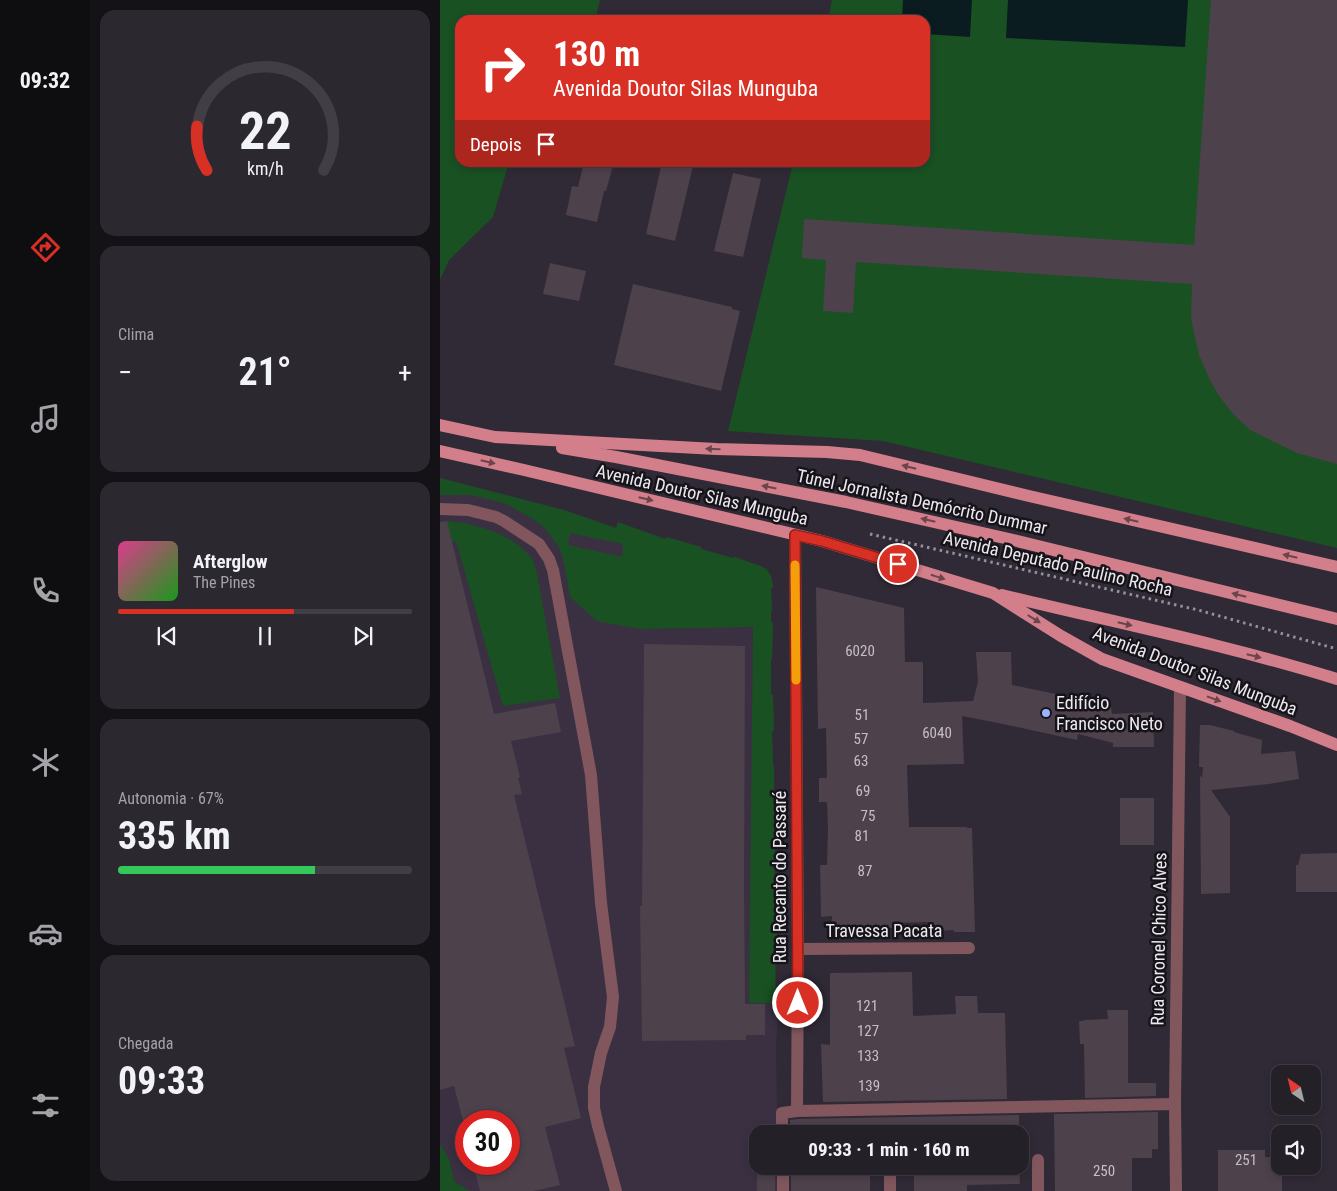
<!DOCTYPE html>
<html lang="pt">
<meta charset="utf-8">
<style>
body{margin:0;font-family:"Roboto Condensed",sans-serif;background:#2c2830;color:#f1f3f6;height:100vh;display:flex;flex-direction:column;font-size:19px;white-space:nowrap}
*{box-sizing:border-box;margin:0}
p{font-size:16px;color:#a3a3a8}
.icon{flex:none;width:28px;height:28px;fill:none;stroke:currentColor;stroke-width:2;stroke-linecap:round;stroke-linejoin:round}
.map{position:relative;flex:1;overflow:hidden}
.panel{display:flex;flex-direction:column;gap:10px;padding:10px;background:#141216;width:350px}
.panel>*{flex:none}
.hud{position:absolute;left:15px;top:15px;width:475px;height:152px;border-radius:15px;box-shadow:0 2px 8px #0003,0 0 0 1px #413e45;background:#d93025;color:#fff;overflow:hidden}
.needle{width:32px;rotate:325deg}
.fabs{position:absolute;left:831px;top:1065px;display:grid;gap:10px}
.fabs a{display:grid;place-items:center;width:50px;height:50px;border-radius:10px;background:#242028;box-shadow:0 2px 8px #0003,0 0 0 1px #413e45;font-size:25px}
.speed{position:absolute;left:15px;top:1110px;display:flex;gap:10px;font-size:25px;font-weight:700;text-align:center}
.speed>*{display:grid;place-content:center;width:65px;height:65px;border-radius:50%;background:#242028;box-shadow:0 2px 8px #0003,0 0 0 1px #413e45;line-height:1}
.speed .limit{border:8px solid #d22;background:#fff;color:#111}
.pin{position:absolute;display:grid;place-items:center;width:42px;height:42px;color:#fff;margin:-21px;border:2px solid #fff;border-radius:50%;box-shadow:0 1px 5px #0007}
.me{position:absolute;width:55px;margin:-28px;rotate:0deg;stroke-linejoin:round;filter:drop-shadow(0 0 4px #0008)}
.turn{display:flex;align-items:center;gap:18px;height:105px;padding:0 15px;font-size:22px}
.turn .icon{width:65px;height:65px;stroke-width:2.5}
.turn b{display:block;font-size:35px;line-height:42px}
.then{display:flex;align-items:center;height:48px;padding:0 15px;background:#0003;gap:10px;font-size:19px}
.big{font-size:38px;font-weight:700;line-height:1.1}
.panel .widget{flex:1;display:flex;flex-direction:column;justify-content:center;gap:8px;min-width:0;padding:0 18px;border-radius:15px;background:#2c2830}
.panel .dial{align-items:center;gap:0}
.dial svg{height:130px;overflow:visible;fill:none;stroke:#413e45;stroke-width:7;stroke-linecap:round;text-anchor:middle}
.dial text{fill:#f1f3f6;stroke:none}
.song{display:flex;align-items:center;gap:15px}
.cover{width:60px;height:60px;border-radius:8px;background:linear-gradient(135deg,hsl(330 70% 55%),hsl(120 70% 35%))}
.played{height:5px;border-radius:2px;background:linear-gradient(90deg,#d93025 60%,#413e45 60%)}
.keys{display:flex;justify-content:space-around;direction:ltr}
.heat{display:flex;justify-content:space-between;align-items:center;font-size:28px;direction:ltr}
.charge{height:8px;border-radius:4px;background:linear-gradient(90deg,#34c759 67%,#413e45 0)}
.trip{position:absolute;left:309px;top:1125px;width:280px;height:50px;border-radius:15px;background:#242028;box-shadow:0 2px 8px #0003,0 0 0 1px #413e45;font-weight:700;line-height:50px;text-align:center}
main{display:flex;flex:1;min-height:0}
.menu{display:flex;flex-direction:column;width:90px;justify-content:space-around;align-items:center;background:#0e0d10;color:#a3a3a8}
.menu .icon{width:35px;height:35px}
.menu .selected{color:#d93025}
.menu b{font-size:22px;color:#f1f3f6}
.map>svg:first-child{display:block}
.built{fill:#3a3042;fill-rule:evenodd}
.green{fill:#195122;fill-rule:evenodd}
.water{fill:#0b1c21}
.building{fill:#4d414c}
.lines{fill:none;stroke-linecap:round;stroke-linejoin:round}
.path{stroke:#948f99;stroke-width:3;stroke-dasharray:2.5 4;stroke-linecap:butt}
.service{stroke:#81575d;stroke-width:12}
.minor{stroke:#81575d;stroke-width:12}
.primary{stroke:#d37e8b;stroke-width:12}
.oneway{fill:#6b444c}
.route-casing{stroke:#8d1f18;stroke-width:12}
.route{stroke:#d93025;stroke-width:9}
.slow{stroke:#f59e0b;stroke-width:9}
.poi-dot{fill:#9ab5fd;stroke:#161419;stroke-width:2}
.labels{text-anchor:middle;stroke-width:5;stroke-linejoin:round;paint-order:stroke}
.number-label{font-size:15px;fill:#c4bec7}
.street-label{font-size:18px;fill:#ece8f0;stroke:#161419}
.poi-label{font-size:18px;fill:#ece8f0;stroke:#161419;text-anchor:start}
</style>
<main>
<nav class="menu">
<b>09:32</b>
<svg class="icon selected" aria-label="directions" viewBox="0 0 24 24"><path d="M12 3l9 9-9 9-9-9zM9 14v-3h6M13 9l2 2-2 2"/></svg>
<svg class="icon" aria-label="music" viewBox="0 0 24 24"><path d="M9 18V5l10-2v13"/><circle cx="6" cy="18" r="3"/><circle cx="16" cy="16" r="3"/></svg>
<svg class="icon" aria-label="phone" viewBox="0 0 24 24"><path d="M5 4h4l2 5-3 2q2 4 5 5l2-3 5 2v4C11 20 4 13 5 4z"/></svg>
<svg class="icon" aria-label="climate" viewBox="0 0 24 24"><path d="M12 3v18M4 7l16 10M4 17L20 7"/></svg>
<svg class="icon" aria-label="car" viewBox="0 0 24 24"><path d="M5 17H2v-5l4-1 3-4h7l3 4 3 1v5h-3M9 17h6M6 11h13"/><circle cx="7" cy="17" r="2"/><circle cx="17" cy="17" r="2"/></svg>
<svg class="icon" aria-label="filters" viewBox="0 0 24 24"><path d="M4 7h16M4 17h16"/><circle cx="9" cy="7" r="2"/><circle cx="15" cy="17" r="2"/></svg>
</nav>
<section class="panel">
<div class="widget dial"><svg viewBox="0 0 100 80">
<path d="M14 69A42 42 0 1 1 86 69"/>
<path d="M14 69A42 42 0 0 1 8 42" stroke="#d93025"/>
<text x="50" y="56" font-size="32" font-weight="700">22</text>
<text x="50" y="72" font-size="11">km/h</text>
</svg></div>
<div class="widget"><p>Clima</p>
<div class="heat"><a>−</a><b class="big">21°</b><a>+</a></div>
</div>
<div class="widget">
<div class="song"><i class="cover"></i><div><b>Afterglow</b><p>The Pines</p></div></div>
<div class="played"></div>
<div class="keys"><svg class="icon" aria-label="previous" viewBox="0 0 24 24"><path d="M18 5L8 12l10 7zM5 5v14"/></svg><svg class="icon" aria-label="pause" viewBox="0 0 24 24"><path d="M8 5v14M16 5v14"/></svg><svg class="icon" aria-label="next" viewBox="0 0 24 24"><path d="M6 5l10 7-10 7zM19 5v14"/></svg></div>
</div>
<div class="widget"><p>Autonomia · 67%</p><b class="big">335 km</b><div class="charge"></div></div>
<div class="widget"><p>Chegada</p><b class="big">09:33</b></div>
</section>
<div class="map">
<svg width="897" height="1191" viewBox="0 0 897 1191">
<rect width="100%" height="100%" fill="#302a36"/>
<path class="built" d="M 0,478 L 124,510 L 176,528 L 178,522 L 225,539 L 227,537 L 261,547 L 261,549 L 265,550 L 293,558 L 295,557 L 323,567 L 326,569 L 331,576 L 333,587 L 331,589 L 332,609 L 333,610 L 331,611 L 331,621 L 333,624 L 332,659 L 331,660 L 331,694 L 333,695 L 334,730 L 332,732 L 333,765 L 334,767 L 334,836 L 335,838 L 334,908 L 336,909 L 337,944 L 335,945 L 335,995 L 338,1014 L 336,1044 L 337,1121 L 339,1134 L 318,1134 L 318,1166 L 338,1166 L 339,1191 L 0,1191 ZM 26,1121 L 69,1121 L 69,1164 L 26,1164 Z"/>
<g class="green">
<path d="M 0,0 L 160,0 L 155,20 L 20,20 L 20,162 L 71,163 L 67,169 L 53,217 L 9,260 L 0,280 Z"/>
<path d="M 392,0 L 897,0 L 897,548 L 443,441 L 288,431 L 353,163 L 485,162 L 485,20 L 388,20 Z"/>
<path d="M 0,478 L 124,510 L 176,528 L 178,522 L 225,539 L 227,537 L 261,547 L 261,549 L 293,558 L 295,557 L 323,567 C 331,572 332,578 333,587 L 331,589 L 332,609 L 333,610 L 331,611 L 331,621 L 333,624 L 332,659 L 331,660 L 331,694 L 333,695 L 334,730 L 332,732 L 333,765 L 334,767 L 334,836 L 335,838 L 334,908 L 336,909 L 337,944 L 335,945 L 336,1003 L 309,1003 L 313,627 L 199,629 L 157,621 L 130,597 L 125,567 L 120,549 L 108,532 L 100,524 L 88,516 L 64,503 L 30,495 L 0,495 ZM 130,533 L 183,544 L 182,557 L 128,545 Z"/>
<path d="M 7,521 C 33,524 56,529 78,545 C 83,549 88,553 92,559 C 94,563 96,569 97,574 L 120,698 L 63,706 L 16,541 L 0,544 Z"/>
<path d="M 0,1144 L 9,1159 L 14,1181 L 29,1191 L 0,1191 Z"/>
</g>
<g class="water">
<path d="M 463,0 L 532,0 L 530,37 L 485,34 L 485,20 L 462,20 Z"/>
<path d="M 568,0 L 748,0 L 745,47 L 566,38 Z"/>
</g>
<g class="building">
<path d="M 771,0 L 897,0 L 897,464 L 857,453 L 810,430 L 793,414 L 779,396 L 770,380 L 759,355 L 751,319 L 752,284 L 416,262 L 413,313 L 383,311 L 386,260 L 362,258 L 364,219 L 754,245 Z"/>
<path d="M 144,162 L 174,162 L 166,191 L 164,191 L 157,222 L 126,215 L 132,186 L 138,187 Z"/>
<path d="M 222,162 L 237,162 L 253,166 L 235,241 L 206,234 Z"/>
<path d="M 293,173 L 321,179 L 303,257 L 274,251 Z"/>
<path d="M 110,263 L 146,271 L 139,301 L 103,294 Z"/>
<path d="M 193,284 L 292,307 L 292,309 L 300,311 L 281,391 L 174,365 Z"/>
<path d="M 7,521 L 54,714 L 115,703 L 121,732 L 71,741 L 80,777 L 78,778 L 82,794 L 74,795 L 135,1046 L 124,1048 L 141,1118 L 105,1127 L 120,1185 L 94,1191 L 40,1191 L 33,1164 L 69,1164 L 69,1121 L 23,1121 L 14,1086 L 0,1090 L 0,522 Z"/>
<path d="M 376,587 L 464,608 L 465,662 L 483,662 L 483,703 L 533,701 L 538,682 L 536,652 L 571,652 L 572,685 L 645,700 L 643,706 L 671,707 L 672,714 L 713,712 L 714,747 L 673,747 L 673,743 L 638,734 L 637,740 L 558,723 L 522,716 L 524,764 L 467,765 L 469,827 L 527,827 L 527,828 L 532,828 L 535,932 L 514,932 L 514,930 L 493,931 L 493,922 L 452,923 L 452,928 L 391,929 L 392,916 L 381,917 L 380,865 L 387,865 L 388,828 L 387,802 L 379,802 L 379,778 L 387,778 L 386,728 L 378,729 Z"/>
<path d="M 204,644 L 305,646 L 304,889 L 305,1004 L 325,1004 L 325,1035 L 306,1035 L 306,1040 L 202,1041 L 200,906 L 202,906 Z"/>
<path d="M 760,725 L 770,725 L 794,731 L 794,732 L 822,740 L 821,754 L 855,751 L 859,779 L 829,784 L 771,790 L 790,817 L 790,893 L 761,894 L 760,775 L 762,778 L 763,767 L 759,767 Z"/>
<rect x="680" y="798" width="34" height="47"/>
<path d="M 897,853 L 897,892 L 856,892 L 856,865 L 858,865 L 861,854 Z"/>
<path d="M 472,972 L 473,1016 L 516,1014 L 515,996 L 537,996 L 538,1013 L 565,1013 L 567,1099 L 383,1102 L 381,1044 L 390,1045 L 390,973 Z"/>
<path d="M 667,1010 L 688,1010 L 688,1083 L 716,1083 L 716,1096 L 645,1098 L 644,1044 L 640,1044 L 639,1021 L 644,1021 L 644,1020 L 668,1019 Z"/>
<path d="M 718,1112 L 718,1149 L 712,1149 L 712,1158 L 692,1158 L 692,1191 L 615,1191 L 614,1114 Z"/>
<path d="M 579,1115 L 579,1134 L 350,1134 L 350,1120 L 358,1119 Z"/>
<path d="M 778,1150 L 825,1150 L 825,1157 L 840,1157 L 840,1166 L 842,1166 L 842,1191 L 778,1191 Z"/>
<path d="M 317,1164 L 318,1166 L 335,1166 L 335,1191 L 317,1191 Z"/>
<rect x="351" y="1166" width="79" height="25"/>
<path d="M 474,1166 L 579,1166 L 580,1184 L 527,1185 L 527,1191 L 474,1191 Z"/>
</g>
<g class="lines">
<path class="path" d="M 430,534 L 758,610 L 897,649"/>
<g class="service">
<path d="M 0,509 L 28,510 L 56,517 L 64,521 L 99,544 L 109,559 L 113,570 L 151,775 L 161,903 L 173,997 L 170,1027 L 161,1053 L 154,1087 L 154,1108 L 158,1126 L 176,1191"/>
<path d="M 342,1134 L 342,1113 L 357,1111 L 735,1104"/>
<path d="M 343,1166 L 343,1191"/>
</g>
<g class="minor">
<path d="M 355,535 L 358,949 L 357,1111"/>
<path d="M 358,949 L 529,948"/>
<path d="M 598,1160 L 598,1191"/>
<path d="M 450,1191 L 450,1166"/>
<path d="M 736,1191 L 735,1104 L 740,687"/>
</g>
<g class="primary">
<path d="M 0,425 L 55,437 L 276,449 L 387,452 L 420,455 L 589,496 L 897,567"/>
<path d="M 122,448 L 176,457 L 406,502 L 569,539 L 897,619"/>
<path d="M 0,451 L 84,470 L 382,541 L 553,593 L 621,636 L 662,659 L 850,726 L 897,745"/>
<path d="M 562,595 C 674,622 787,645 897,679"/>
</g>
</g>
<defs><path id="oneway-solid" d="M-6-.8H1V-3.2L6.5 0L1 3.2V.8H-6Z" transform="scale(1.25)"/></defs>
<g class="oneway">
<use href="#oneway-solid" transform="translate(273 449) rotate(-178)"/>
<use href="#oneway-solid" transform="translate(48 462) rotate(13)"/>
<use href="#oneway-solid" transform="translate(469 467) rotate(-166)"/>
<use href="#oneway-solid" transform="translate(329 487) rotate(-169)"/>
<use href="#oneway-solid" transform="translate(206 499) rotate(13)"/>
<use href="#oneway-solid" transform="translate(488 520) rotate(-167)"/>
<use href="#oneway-solid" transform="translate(691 520) rotate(-167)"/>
<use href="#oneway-solid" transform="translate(850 556) rotate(-167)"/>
<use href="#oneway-solid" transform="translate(498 577) rotate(17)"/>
<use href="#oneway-solid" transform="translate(799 595) rotate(-166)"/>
<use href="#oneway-solid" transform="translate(594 619) rotate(32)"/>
<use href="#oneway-solid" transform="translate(685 624) rotate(13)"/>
<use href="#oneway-solid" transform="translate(814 656) rotate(14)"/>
<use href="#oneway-solid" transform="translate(774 699) rotate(20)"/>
</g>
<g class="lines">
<g class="route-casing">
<path id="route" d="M 358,1003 L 355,535 L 382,541 L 458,564"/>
</g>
<use href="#route" class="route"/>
<path class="slow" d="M 355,565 L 356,680"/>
</g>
<circle class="poi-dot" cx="606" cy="713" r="5"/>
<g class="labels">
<g class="number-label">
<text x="420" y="656">6020</text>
<text x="422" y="720">51</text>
<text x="497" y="738">6040</text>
<text x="421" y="744">57</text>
<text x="421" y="766">63</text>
<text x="423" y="796">69</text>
<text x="428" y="821">75</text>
<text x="422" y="841">81</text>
<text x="425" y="876">87</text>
<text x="427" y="1011">121</text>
<text x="428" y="1036">127</text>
<text x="428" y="1061">133</text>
<text x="429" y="1091">139</text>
<text x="806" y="1165">251</text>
<text x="664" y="1176">250</text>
</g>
<g class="street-label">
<text transform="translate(262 495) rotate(13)" y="6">Avenida Doutor Silas Munguba</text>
<text transform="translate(482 502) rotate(12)" y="6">Túnel Jornalista Demócrito Dummar</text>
<text transform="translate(618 564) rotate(13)" y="6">Avenida Deputado Paulino Rocha</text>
<text transform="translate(755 671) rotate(21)" y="6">Avenida Doutor Silas Munguba</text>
<text transform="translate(340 877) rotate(-90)" y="6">Rua Recanto do Passaré</text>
<text x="444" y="937">Travessa Pacata</text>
<text transform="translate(719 939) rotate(-89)" y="6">Rua Coronel Chico Alves</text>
</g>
<g class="poi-label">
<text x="616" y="709">Edifício<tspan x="616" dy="21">Francisco Neto</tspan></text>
</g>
</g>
</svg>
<div class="fabs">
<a><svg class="needle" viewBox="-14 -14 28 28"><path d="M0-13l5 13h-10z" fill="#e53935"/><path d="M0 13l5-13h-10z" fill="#a3a3a8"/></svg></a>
<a><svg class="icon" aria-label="sound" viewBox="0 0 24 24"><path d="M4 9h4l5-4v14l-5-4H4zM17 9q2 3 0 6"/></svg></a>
</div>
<div class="speed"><div class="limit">30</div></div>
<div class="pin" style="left:458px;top:564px;background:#d93025"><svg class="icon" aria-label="arrive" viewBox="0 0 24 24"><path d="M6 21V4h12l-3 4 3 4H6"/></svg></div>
<svg class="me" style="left:358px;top:1003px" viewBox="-20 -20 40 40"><circle r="17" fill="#d93025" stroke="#fff" stroke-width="3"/><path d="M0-11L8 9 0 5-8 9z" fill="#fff"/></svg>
<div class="trip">09:33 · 1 min · 160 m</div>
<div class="hud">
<div class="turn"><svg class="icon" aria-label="right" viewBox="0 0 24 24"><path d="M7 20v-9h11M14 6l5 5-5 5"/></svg><div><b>130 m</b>Avenida Doutor Silas Munguba</div></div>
<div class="then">Depois<svg class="icon" aria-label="arrive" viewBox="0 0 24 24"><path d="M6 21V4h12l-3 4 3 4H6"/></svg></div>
</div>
</div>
</main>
